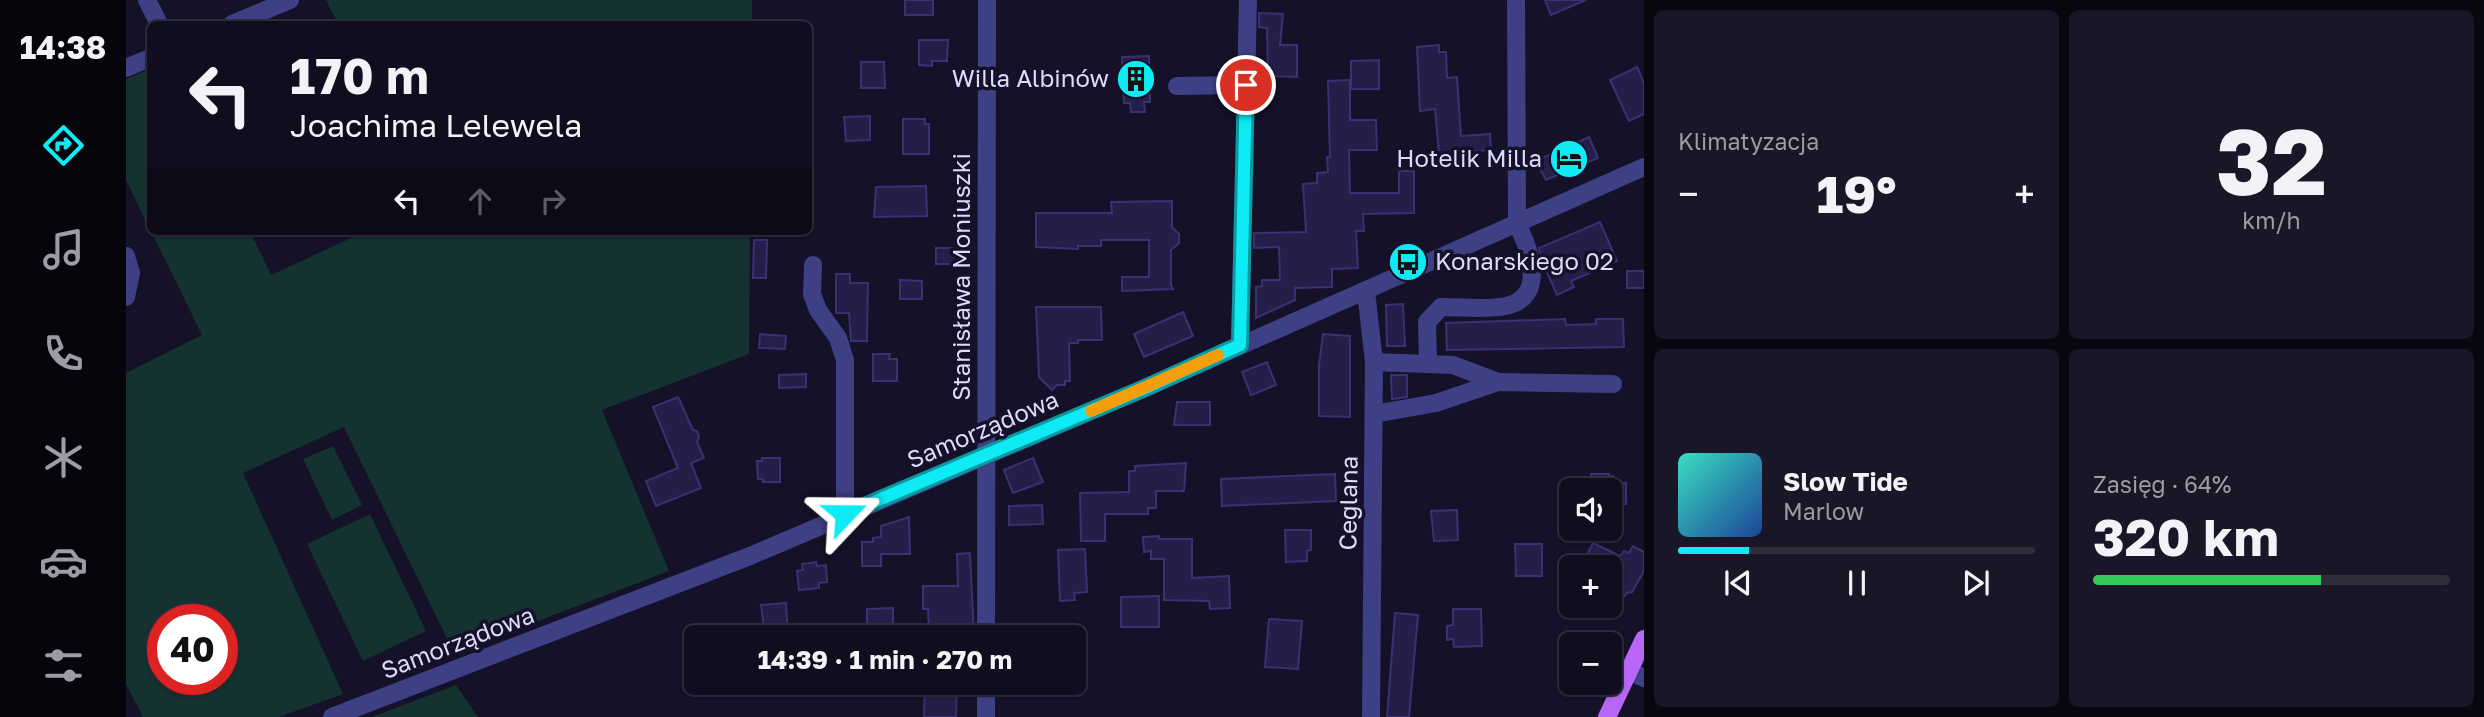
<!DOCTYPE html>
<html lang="pl">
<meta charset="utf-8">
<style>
body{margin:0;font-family:"Golos Text",sans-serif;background:#181627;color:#f1f3f6;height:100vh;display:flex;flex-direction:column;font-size:26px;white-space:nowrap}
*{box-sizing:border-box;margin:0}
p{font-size:23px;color:#9b9ca4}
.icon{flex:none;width:38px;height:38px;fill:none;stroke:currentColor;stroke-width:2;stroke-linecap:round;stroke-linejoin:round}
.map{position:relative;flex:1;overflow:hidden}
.sheet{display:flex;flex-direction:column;gap:10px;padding:10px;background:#080710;width:840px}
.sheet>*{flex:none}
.guide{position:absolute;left:21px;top:21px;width:665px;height:214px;border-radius:10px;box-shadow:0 2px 5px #0004,0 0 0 2px #2f2d3c;background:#0f0d1e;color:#f1f3f6;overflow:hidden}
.buttons{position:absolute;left:1433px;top:478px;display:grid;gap:14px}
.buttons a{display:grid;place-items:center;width:63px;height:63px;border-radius:10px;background:#0f0d1e;box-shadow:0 2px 5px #0004,0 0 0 2px #2f2d3c;font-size:35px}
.speed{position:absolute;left:21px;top:604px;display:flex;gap:14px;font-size:35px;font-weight:700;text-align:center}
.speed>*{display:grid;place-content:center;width:91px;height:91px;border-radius:50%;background:#0f0d1e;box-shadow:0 2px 5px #0004,0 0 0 2px #2f2d3c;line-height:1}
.speed .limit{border:10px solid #d22;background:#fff;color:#111}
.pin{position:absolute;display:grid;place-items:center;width:60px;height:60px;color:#fff;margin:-30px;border:4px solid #fff;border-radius:50%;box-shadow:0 2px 7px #0007}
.me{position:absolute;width:77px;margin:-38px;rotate:67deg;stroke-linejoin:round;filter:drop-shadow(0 0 5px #0008)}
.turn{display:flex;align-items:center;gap:24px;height:147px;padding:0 28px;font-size:32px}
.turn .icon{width:91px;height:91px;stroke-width:2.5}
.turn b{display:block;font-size:49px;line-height:60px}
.lanes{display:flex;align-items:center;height:66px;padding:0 28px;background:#0003;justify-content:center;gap:35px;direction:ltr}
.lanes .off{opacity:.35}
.big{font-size:52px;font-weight:700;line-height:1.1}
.sheet .tile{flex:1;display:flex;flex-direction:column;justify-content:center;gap:10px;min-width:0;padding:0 24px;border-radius:10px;background:#181627}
.sheet .dial{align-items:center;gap:0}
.dial b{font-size:91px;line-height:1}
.song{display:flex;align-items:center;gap:21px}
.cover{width:84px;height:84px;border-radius:10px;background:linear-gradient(135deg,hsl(170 70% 55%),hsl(220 70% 35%))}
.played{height:7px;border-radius:4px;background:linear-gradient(90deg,#0febf5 20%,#2f2d3c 20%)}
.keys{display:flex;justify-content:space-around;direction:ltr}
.heat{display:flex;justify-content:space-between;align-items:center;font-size:38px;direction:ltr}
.charge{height:10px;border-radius:5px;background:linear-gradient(90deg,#34c759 64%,#2f2d3c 0)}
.sheet .tiles{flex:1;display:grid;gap:10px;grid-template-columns:repeat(2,1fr)}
.trip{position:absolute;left:558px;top:625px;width:402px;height:70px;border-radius:10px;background:#0f0d1e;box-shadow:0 2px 5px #0004,0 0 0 2px #2f2d3c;font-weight:700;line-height:70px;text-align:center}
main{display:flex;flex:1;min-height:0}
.dock{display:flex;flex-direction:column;width:126px;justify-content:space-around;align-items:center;background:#06050c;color:#9b9ca4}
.dock .icon{width:49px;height:49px}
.dock .on{color:#0febf5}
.dock b{font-size:32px;color:#f1f3f6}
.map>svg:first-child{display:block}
.green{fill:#14322f;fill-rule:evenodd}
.building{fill:#241e48;stroke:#3a3173;stroke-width:2}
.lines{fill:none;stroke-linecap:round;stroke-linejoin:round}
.minor{stroke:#3e4085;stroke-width:18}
.major{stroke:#b966f8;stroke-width:18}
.route-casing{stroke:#0a999f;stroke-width:18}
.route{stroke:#0febf5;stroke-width:12}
.slow{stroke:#f59e0b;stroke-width:12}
.labels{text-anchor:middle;stroke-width:7;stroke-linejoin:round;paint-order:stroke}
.poi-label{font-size:24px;fill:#dcdafd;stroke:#141128;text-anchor:end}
.street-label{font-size:24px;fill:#dcdafd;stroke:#141128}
</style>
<main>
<nav class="dock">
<b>14:38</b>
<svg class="icon on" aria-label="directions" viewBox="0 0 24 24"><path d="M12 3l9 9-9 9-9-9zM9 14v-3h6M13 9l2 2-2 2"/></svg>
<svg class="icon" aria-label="music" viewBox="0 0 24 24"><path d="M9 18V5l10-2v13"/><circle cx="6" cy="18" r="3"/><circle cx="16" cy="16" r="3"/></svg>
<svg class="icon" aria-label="phone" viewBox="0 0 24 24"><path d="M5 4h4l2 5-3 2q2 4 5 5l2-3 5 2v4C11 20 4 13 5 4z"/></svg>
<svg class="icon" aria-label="climate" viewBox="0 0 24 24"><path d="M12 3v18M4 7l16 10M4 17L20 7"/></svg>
<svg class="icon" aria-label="car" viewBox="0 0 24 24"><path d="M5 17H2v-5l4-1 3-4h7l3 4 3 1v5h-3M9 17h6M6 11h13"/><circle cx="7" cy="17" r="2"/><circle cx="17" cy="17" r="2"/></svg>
<svg class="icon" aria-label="filters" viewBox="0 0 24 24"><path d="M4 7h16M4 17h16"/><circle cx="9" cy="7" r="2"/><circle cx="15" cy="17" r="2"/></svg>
</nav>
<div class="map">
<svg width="1518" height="717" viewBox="0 0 1518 717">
<rect width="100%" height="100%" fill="#141128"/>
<g class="green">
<path d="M 200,0 L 626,0 L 626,24 L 212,24 Z"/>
<path d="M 24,69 L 24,230 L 0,180 L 0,79 Z"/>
<path d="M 25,231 L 124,231 L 145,275 L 240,231 L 624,231 L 623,354 L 476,410 L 543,571 L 328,653 L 218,427 L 117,473 L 217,694 L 153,717 L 17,717 L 0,684 L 0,373 L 76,335 ZM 37,620 L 96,620 L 96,679 L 37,679 Z"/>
<path d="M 207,446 L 236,505 L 206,520 L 177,459 Z"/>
<path d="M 244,514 L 300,631 L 237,661 L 181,544 Z"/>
<path d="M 330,685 L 352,717 L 246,717 Z"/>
</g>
<g class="building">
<rect x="779" y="0" width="28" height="15"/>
<path d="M 1419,0 L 1460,0 L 1425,15 Z"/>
<path d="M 1133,13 L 1157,14 L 1154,45 L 1171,45 L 1171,77 L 1142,76 L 1141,28 L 1133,27 Z"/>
<path d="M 793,40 L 822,40 L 821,61 L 806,61 L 806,66 L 793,65 Z"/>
<path d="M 1313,45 L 1313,52 L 1320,52 L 1321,78 L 1331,77 L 1335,136 L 1364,134 L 1365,150 L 1313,154 L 1309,109 L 1294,111 L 1291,47 Z"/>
<path d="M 1023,56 L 1024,102 L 1018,102 L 1019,112 L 1005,112 L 1004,103 L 998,103 L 996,57 Z"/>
<path d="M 1253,60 L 1253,89 L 1225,89 L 1225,61 Z"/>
<path d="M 735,62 L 758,62 L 759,88 L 735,88 Z"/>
<path d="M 1511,67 L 1518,83 L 1518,114 L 1503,121 L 1484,80 Z"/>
<path d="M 1224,80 L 1224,120 L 1250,120 L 1251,150 L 1223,150 L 1224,193 L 1273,193 L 1273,171 L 1288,171 L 1288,213 L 1237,214 L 1238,231 L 1230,231 L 1232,268 L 1206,269 L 1206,287 L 1169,288 L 1169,300 L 1130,318 L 1130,287 L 1136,286 L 1136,280 L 1154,280 L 1153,247 L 1128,248 L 1128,233 L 1180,232 L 1177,184 L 1191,183 L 1191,173 L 1202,172 L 1201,157 L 1204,157 L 1202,81 Z"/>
<path d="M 744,116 L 744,140 L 720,141 L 718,117 Z"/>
<path d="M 777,119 L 799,119 L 799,124 L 803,124 L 803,154 L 777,154 Z"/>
<path d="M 1463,137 L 1472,158 L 1420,180 L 1413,167 L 1414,159 Z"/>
<path d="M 800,186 L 801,216 L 748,217 L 750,187 Z"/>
<path d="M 1046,201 L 1046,227 L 1053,234 L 1053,243 L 1045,250 L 1045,285 L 1047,289 L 996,291 L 996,277 L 1023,277 L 1023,240 L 975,240 L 975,246 L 952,246 L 952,249 L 910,247 L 910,213 L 986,213 L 985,202 Z"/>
<path d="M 1474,222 L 1491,261 L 1445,281 L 1448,287 L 1431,295 L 1416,261 L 1413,248 Z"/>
<path d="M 628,240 L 641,240 L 640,278 L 627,278 Z"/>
<rect x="810" y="248" width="27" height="16"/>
<rect x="1501" y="271" width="17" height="17"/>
<path d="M 710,274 L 724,274 L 724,283 L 742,283 L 741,341 L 725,341 L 723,313 L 710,313 Z"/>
<path d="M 774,280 L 796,281 L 796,299 L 774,299 Z"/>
<path d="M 1277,304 L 1279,346 L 1261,346 L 1260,305 Z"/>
<path d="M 910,307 L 975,307 L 976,340 L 952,340 L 952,343 L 943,343 L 944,381 L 939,381 L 939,385 L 931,385 L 926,390 L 913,377 Z"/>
<path d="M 1057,312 L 1067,336 L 1018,357 L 1008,334 Z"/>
<path d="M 1439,319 L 1440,325 L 1470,324 L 1470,319 L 1497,319 L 1498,347 L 1321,350 L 1320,323 Z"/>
<path d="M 634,334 L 660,336 L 659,349 L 633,348 Z"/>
<path d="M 1197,334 L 1224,336 L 1224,417 L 1193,416 L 1193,365 Z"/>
<path d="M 747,354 L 764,354 L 763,359 L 771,359 L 771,381 L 747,381 Z"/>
<path d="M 1141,362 L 1150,385 L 1125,395 L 1116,372 Z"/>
<path d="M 680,374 L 680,387 L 653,388 L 653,375 Z"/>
<path d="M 1265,375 L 1281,375 L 1281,397 L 1266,399 Z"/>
<path d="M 552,397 L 567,430 L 571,431 L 573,437 L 571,442 L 578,458 L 565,463 L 575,488 L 530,506 L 520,481 L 552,468 L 527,407 Z"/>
<path d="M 1051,402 L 1084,402 L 1084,425 L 1048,425 Z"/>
<path d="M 636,458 L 654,458 L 654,482 L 637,482 L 637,479 L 632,479 L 631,461 L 636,461 Z"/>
<path d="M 907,458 L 917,482 L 887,493 L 878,470 Z"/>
<path d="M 1060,463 L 1058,491 L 1030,491 L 1030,508 L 1022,508 L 1022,514 L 979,514 L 979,541 L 955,541 L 954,493 L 1003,492 L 1003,471 L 1009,471 L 1009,466 Z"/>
<path d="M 1209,474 L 1210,501 L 1096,506 L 1095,479 Z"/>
<path d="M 1465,474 L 1483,474 L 1483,477 L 1487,476 L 1487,483 L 1500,483 L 1500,504 L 1484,504 L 1484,490 L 1465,490 Z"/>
<path d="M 916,505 L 917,524 L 883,525 L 883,506 Z"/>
<path d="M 1331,510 L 1332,540 L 1308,541 L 1305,511 Z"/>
<path d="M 783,517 L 784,554 L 755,554 L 755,566 L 736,566 L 736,542 L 747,542 L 747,538 L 755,537 L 755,526 Z"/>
<path d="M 1159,530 L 1185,530 L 1185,550 L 1181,551 L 1181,561 L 1160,562 Z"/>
<path d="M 1033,536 L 1033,539 L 1066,539 L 1066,578 L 1103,576 L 1104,608 L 1084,609 L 1083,601 L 1038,600 L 1038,559 L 1025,559 L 1025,551 L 1018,552 L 1017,537 Z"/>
<path d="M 1467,543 L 1494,556 L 1498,551 L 1503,553 L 1507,546 L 1518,552 L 1518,571 L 1506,592 L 1501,593 L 1495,600 L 1484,596 L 1484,567 L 1455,567 Z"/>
<path d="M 1389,544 L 1416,544 L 1416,576 L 1390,576 Z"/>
<path d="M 959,549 L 961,592 L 948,593 L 949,600 L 934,601 L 932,550 Z"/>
<path d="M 844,553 L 848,637 L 803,635 L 802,609 L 797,609 L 797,586 L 832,586 L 831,554 Z"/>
<path d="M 690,562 L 691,566 L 700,565 L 701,582 L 693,583 L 693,588 L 673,590 L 671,571 L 677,570 L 676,564 Z"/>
<path d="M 1033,596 L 1033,627 L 995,627 L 995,597 Z"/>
<path d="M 660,603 L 662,637 L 639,637 L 635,605 Z"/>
<path d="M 767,608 L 767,637 L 741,637 L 741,609 Z"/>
<path d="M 1327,609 L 1355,609 L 1356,646 L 1328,647 L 1327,639 L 1321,640 L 1321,626 L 1327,625 Z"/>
<path d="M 1269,613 L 1292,615 L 1283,717 L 1261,717 Z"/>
<path d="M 1143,619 L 1176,621 L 1172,669 L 1139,667 Z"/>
<rect x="579" y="682" width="24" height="14"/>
<path d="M 799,682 L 831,682 L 830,717 L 798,717 Z"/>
</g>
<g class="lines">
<g class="minor">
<path d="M 21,0 L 33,24"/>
<path d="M 106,24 L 164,0"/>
<path d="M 0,68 L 24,58"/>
<path d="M 1051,86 L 1120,85"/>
<path d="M 0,256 L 5,273 L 0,297"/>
<path d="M 687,265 L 686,294 L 692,310 L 712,338 L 719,360 L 719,514"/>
<path d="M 1240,291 L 1248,362 L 1245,717"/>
<path d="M 1114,345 L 1122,0"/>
<path d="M 1248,362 L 1327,365 L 1372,382"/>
<path d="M 1302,364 L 1301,322 L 1315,307 C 1335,307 1360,310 1380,306 C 1421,297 1404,249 1391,224 L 1390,0"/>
<path d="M 1248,414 L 1310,403 L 1372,382 L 1487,384"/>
<path d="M 860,637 L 861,0"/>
<path d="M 1503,671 L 1518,678"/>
<path d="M 206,717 L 624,556 L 1019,388 L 1518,167"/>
<path d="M 860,717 L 860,682"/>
</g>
<path class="major" d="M 1481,717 L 1518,639"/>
</g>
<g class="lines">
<g class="route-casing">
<path id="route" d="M 719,514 L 1019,388 L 1114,345 L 1120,85"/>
</g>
<use href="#route" class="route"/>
<path class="slow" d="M 965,411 L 1092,355"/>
</g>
<defs>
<g id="building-disc" transform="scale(2.0125)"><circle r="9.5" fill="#0febf5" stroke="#141128"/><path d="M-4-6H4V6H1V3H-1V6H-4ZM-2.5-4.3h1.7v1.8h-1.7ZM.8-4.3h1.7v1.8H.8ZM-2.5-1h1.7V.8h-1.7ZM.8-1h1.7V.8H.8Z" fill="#111"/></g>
<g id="hotel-disc" transform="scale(2.0125)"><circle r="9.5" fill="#0febf5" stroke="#141128"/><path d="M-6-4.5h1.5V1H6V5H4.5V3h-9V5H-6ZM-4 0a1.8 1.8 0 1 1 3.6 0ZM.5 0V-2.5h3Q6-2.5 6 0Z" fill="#111"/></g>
<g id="bus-disc" transform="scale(2.0125)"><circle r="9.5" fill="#0febf5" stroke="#141128"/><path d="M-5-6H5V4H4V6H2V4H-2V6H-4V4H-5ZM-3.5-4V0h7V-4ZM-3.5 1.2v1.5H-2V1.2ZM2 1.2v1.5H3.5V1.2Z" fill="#111"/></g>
</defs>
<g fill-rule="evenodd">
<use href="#building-disc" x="1010" y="79"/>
<use href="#hotel-disc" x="1443" y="159"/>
<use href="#bus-disc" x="1282" y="262"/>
</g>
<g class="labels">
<g class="poi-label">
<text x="983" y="87">Willa Albinów</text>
<text x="1416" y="167">Hotelik Milla</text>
<text x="1309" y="270" text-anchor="start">Konarskiego 02</text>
</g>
<g class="street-label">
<text transform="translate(836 277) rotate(-90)" y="8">Stanisława Moniuszki</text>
<text transform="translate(857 430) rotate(-23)" y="8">Samorządowa</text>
<text transform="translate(1223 503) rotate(-89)" y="8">Ceglana</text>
<text transform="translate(332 643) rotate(-21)" y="8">Samorządowa</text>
</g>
</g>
</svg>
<div class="buttons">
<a><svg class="icon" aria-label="sound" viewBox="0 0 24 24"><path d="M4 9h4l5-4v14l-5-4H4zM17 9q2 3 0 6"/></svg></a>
<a>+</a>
<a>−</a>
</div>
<div class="speed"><div class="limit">40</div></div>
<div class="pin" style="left:1120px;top:85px;background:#d93025"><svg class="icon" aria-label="arrive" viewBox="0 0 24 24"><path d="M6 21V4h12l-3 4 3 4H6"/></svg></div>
<svg class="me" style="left:719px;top:514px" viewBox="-20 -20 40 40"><path d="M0-17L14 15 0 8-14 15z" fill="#0febf5" stroke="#fff" stroke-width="4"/></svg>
<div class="trip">14:39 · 1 min · 270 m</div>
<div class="guide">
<div class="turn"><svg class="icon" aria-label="left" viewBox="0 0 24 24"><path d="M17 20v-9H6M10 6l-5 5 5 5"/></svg><div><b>170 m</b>Joachima Lelewela</div></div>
<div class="lanes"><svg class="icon" aria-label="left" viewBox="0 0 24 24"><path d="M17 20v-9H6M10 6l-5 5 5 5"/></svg><svg class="icon off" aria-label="ahead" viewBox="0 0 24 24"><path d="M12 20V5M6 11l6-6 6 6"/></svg><svg class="icon off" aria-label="right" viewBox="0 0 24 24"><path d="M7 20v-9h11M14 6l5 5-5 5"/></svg></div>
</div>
</div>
<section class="sheet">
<div class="tiles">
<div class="tile"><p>Klimatyzacja</p>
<div class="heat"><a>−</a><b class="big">19°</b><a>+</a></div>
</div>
<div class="tile dial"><b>32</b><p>km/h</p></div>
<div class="tile">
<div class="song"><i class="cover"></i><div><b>Slow Tide</b><p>Marlow</p></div></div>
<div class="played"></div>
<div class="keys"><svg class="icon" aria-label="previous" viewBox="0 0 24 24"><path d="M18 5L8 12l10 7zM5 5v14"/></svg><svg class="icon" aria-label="pause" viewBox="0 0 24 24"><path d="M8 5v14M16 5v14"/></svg><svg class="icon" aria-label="next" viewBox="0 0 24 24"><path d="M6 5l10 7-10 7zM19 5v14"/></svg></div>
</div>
<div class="tile"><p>Zasięg · 64%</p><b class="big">320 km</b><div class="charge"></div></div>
</div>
</section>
</main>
